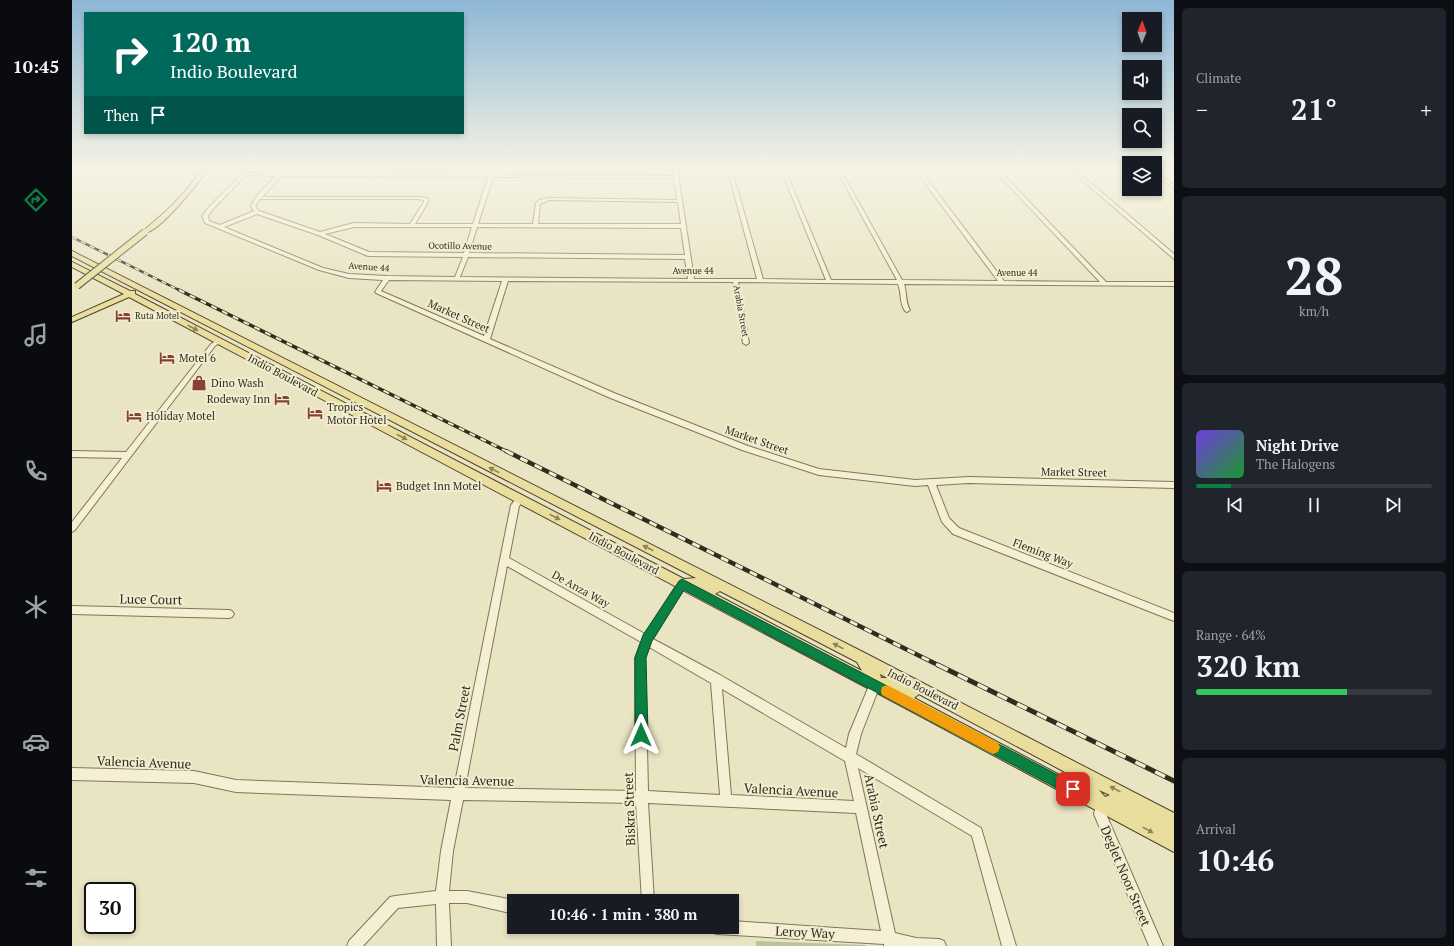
<!DOCTYPE html>
<meta charset="utf-8">
<style>
body{margin:0;font-family:"PT Serif",serif;background:#20242c;color:#f1f3f6;height:100vh;display:flex;flex-direction:column;font-size:15px;white-space:nowrap}
*{box-sizing:border-box;margin:0}
p{font-size:13px;color:#9ea1a6}
.icon{flex:none;width:22px;height:22px;fill:none;stroke:currentColor;stroke-width:2;stroke-linecap:round;stroke-linejoin:round}
.map{position:relative;flex:1;overflow:hidden}
.sheet{display:flex;flex-direction:column;gap:8px;padding:8px;background:#0d0f14;width:280px}
.sheet>*{flex:none}
.top-card{position:absolute;left:12px;top:12px;width:380px;height:122px;border-radius:0px;box-shadow:0 2px 6px #0003;background:#00695c;color:#fff;overflow:hidden}
.needle{width:26px;rotate:1deg}
.tools{position:absolute;left:1050px;top:12px;display:grid;gap:8px}
.tools a{display:grid;place-items:center;width:40px;height:40px;border-radius:0px;background:#171b24;box-shadow:0 2px 6px #0003;font-size:20px}
.speed{position:absolute;left:12px;top:882px;display:flex;gap:8px;font-size:20px;font-weight:700;text-align:center}
.speed>*{display:grid;place-content:center;width:52px;height:52px;border-radius:50%;background:#171b24;box-shadow:0 2px 6px #0003;line-height:1}
.speed .limit{border:2px solid #111;border-radius:6px;background:#fff;color:#111}
.pin{position:absolute;display:grid;place-items:center;width:34px;height:34px;color:#fff;margin:-17px;border-radius:8px;box-shadow:0 2px 6px #0006}
.me{position:absolute;width:44px;margin:-22px;rotate:0deg;stroke-linejoin:round;filter:drop-shadow(0 0 3px #0008)}
.turn{display:flex;align-items:center;gap:14px;height:84px;padding:0 20px;font-size:18px}
.turn .icon{width:52px;height:52px;stroke-width:2.5}
.turn b{display:block;font-size:28px;line-height:34px}
.then{display:flex;align-items:center;height:38px;padding:0 20px;background:#0003;gap:8px;font-size:15px}
.big{font-size:30px;font-weight:700;line-height:1.1}
.sheet .widget{flex:1;display:flex;flex-direction:column;justify-content:center;gap:6px;min-width:0;padding:0 14px;border-radius:6px;background:#20242c}
.sheet .dial{align-items:center;gap:0}
.dial b{font-size:52px;line-height:1}
.song{display:flex;align-items:center;gap:12px}
.cover{width:48px;height:48px;border-radius:6px;background:linear-gradient(135deg,hsl(260 70% 55%),hsl(130 70% 35%))}
.played{height:4px;border-radius:2px;background:linear-gradient(90deg,#0b8043 15%,#363941 15%)}
.keys{display:flex;justify-content:space-around;direction:ltr}
.heat{display:flex;justify-content:space-between;align-items:center;font-size:22px;direction:ltr}
.charge{height:6px;border-radius:3px;background:linear-gradient(90deg,#34c759 64%,#363941 0)}
.trip{position:absolute;left:435px;top:894px;width:232px;height:40px;border-radius:0px;background:#171b24;box-shadow:0 2px 6px #0003;font-weight:700;line-height:40px;text-align:center}
main{display:flex;flex:1;min-height:0}
.tabs{display:flex;flex-direction:column;width:72px;justify-content:space-around;align-items:center;background:#090b0e;color:#9ea1a6}
.tabs .icon{width:28px;height:28px}
.tabs .on{color:#0b8043}
.tabs b{font-size:18px;color:#f1f3f6}
.map>svg:first-child{display:block}
.green{fill:#b8c598}
.lines{fill:none;stroke-linecap:round;stroke-linejoin:round}
.minor-casing{stroke:#81755b;stroke-width:2}
.major-casing{stroke:#4f432f;stroke-width:2}
.minor{fill:#f5f0d4;fill-rule:evenodd}
.major{fill:#e9de9d;fill-rule:evenodd}
.rail-far3-casing{stroke:#322b1e;stroke-width:2.5}
.rail-far2-casing{stroke:#322b1e;stroke-width:3.5}
.rail-far1-casing{stroke:#322b1e;stroke-width:4.5}
.rail-casing{stroke:#322b1e;stroke-width:5}
.rail-far3{stroke:#f1edd1;stroke-width:1.5;stroke-dasharray:5;stroke-linecap:butt}
.rail-far2{stroke:#f1edd1;stroke-width:2;stroke-dasharray:6;stroke-linecap:butt}
.rail-far1{stroke:#f1edd1;stroke-width:3;stroke-dasharray:8;stroke-linecap:butt}
.rail{stroke:#f1edd1;stroke-width:3.5;stroke-dasharray:11;stroke-linecap:butt}
.major-bridge-casing{stroke:#4f432f;stroke-width:8;stroke-linecap:butt}
.major-bridge{stroke:#e9de9d;stroke-width:6}
.oneway{fill:#8e845e}
.route{fill:#0b8043;stroke:#07532c}
.slow{fill:#f59e0b}
.labels{text-anchor:middle;stroke-width:4;stroke-linejoin:round;paint-order:stroke}
.far-street-label{font-size:9px;fill:#322b1e;stroke:#f1edd1}
.far-poi-label{font-size:9px;fill:#322b1e;stroke:#f1edd1;text-anchor:start}
.street-label{font-size:11px;fill:#322b1e;stroke:#f1edd1}
.poi-label{font-size:11px;fill:#322b1e;stroke:#f1edd1;text-anchor:start}
.near-street-label{font-size:13px;fill:#322b1e;stroke:#f1edd1}
</style>
<main>
<nav class="tabs">
<b>10:45</b>
<svg class="icon on" aria-label="directions" viewBox="0 0 24 24"><path d="M12 3l9 9-9 9-9-9zM9 14v-3h6M13 9l2 2-2 2"/></svg>
<svg class="icon" aria-label="music" viewBox="0 0 24 24"><path d="M9 18V5l10-2v13"/><circle cx="6" cy="18" r="3"/><circle cx="16" cy="16" r="3"/></svg>
<svg class="icon" aria-label="phone" viewBox="0 0 24 24"><path d="M5 4h4l2 5-3 2q2 4 5 5l2-3 5 2v4C11 20 4 13 5 4z"/></svg>
<svg class="icon" aria-label="climate" viewBox="0 0 24 24"><path d="M12 3v18M4 7l16 10M4 17L20 7"/></svg>
<svg class="icon" aria-label="car" viewBox="0 0 24 24"><path d="M5 17H2v-5l4-1 3-4h7l3 4 3 1v5h-3M9 17h6M6 11h13"/><circle cx="7" cy="17" r="2"/><circle cx="17" cy="17" r="2"/></svg>
<svg class="icon" aria-label="filters" viewBox="0 0 24 24"><path d="M4 7h16M4 17h16"/><circle cx="9" cy="7" r="2"/><circle cx="15" cy="17" r="2"/></svg>
</nav>
<div class="map">
<svg width="1102" height="946" viewBox="0 0 1102 946">
<rect width="100%" height="100%" fill="#e9e4c2"/>
<g class="green">
<path d="M 324,167 L 377,167 L 375,171 L 372,173 L 321,172 Z"/>
<path d="M 684,941 L 793,945 L 795,946 L 684,946 Z"/>
</g>
<g class="lines">
<g class="minor-casing">
<g id="minor">
<path d="M 177,167 L 182,167 L 177,173 L 206,173 L 211,167 L 216,167 L 211,173 L 602,176 L 601,167 L 605,167 L 622,279 L 685,279 L 655,167 L 659,167 L 691,279 L 754,280 L 708,167 L 712,167 L 759,280 L 825,280 L 763,167 L 767,167 L 830,280 L 926,281 L 841,167 L 846,167 L 932,281 L 1028,282 L 919,167 L 924,167 L 1034,282 L 1102,282 L 1102,286 L 832,284 C 835,292 833,302 838,310 L 835,312 L 833,311 C 827,302 830,294 826,284 L 666,282 L 677,343 L 674,345 L 671,343 L 661,282 L 436,281 L 418,339 L 542,393 L 676,446 L 747,469 L 843,480 L 897,477 L 1102,482 L 1102,488 L 897,483 L 864,485 L 877,518 L 887,528 L 1102,613 L 1102,621 L 881,534 L 870,522 L 856,485 L 843,486 L 747,475 L 670,450 L 536,397 L 304,293 L 303,292 L 311,280 L 277,278 L 247,270 L 133,223 L 130,216 L 137,207 ZM 174,175 L 204,176 L 184,197 L 179,206 L 182,211 L 148,225 L 137,221 L 136,216 L 141,209 ZM 209,176 L 416,177 L 401,224 L 343,224 L 356,202 L 356,198 L 345,197 L 190,197 ZM 421,177 L 602,178 L 605,200 L 477,198 L 467,200 L 464,203 L 461,224 L 406,224 ZM 188,199 L 345,199 L 352,200 L 352,202 L 338,224 L 282,223 L 248,232 L 187,211 L 183,206 ZM 477,200 L 606,202 L 609,224 L 466,224 L 468,204 ZM 185,214 L 246,235 L 296,256 L 391,257 L 383,277 L 315,276 L 277,274 L 251,268 L 152,227 ZM 282,227 L 400,227 L 392,253 L 297,252 L 253,234 ZM 405,227 L 609,228 L 613,255 L 397,253 ZM 396,257 L 613,259 L 616,279 L 388,277 ZM 317,280 L 430,281 L 412,336 L 309,291 Z"/>
<path d="M 995,167 L 1000,167 L 1102,254 L 1102,259 Z"/>
<path d="M 1083,172 L 1102,185 L 1102,188 L 1083,175 Z"/>
<path d="M 147,339 L 149,340 L 149,342 L 143,346 L 3,530 L 0,532 L 0,522 L 50,458 L 0,457 L 0,451 L 54,452 L 139,344 Z"/>
<path d="M 449,496 L 452,497 L 453,499 L 447,506 L 437,558 L 573,634 L 607,581 L 610,580 L 613,581 L 615,584 L 613,587 L 581,639 L 648,675 L 774,748 L 777,734 L 799,681 L 803,680 L 807,681 L 808,685 L 789,734 L 784,754 L 909,828 L 944,946 L 930,946 L 900,836 L 786,768 L 823,933 L 844,938 L 867,939 L 872,941 L 874,946 L 812,946 L 812,944 L 645,934 L 640,932 L 638,927 L 660,927 L 660,921 L 809,931 L 784,813 L 576,803 L 582,901 L 570,901 L 564,803 L 391,800 L 381,851 L 377,891 L 395,891 L 442,900 L 443,901 L 442,901 L 442,914 L 395,903 L 377,903 L 379,946 L 365,946 L 364,904 L 326,908 L 291,946 L 275,946 L 277,941 L 318,897 L 323,896 L 364,891 L 369,851 L 379,800 L 164,792 L 122,783 L 0,780 L 0,768 L 122,771 L 164,780 L 382,788 L 439,505 L 446,497 ZM 435,566 L 569,642 L 563,658 L 564,791 L 393,788 ZM 577,647 L 639,683 L 648,795 L 576,791 L 573,658 ZM 650,689 L 773,761 L 782,801 L 659,795 Z"/>
<path d="M 0,606 L 157,610 L 160,611 L 162,614 L 160,617 L 157,618 L 0,614 Z"/>
<path d="M 1029,799 L 1033,801 L 1035,805 L 1034,814 L 1091,946 L 1077,946 L 1022,814 L 1025,801 Z"/>
</g>
</g>
<g class="major-casing">
<g id="major">
<path d="M 131,167 L 137,167 C 128,181 86,235 71,233 L 71,231 C 94,212 115,193 131,167 Z"/>
<path d="M 0,251 L 789,651 L 1102,813 L 1102,852 L 822,702 L 57,297 L 0,322 L 0,317 L 52,294 L 0,267 L 0,262 L 58,291 L 63,291 L 63,294 L 612,579 L 624,578 L 0,256 ZM 648,591 L 785,662 L 790,671 L 641,593 L 643,594 ZM 808,674 L 816,678 L 809,678 ZM 847,694 L 993,772 L 995,777 L 1001,782 L 842,698 ZM 1027,790 L 1038,795 L 1033,797 Z"/>
</g>
</g>
<use href="#minor" class="minor"/>
<use href="#major" class="major"/>
<g class="rail-far3-casing">
<path id="rail-far3" d="M 0,237 L 109,291"/>
</g>
<g class="rail-far2-casing">
<path id="rail-far2" d="M 107,290 L 436,452"/>
</g>
<g class="rail-far1-casing">
<path id="rail-far1" d="M 434,451 L 868,666"/>
</g>
<g class="rail-casing">
<path id="rail" d="M 866,665 L 1102,781"/>
</g>
<use href="#rail-far3" class="rail-far3"/>
<use href="#rail-far2" class="rail-far2"/>
<use href="#rail-far1" class="rail-far1"/>
<use href="#rail" class="rail"/>
<g class="major-bridge-casing">
<path id="major-bridge" d="M 5,286 L 73,232"/>
</g>
<use href="#major-bridge" class="major-bridge"/>
</g>
<defs><path id="oneway-solid" d="M-6-.8H1V-3.2L6.5 0L1 3.2V.8H-6Z"/></defs>
<g class="oneway">
<use href="#oneway-solid" transform="translate(121 328) rotate(28)"/>
<use href="#oneway-solid" transform="translate(330 437) rotate(28)"/>
<use href="#oneway-solid" transform="translate(422 470) rotate(-153)"/>
<use href="#oneway-solid" transform="translate(483 517) rotate(28)"/>
<use href="#oneway-solid" transform="translate(576 548) rotate(-153)"/>
<use href="#oneway-solid" transform="translate(766 646) rotate(-153)"/>
<use href="#oneway-solid" transform="translate(1043 789) rotate(-152)"/>
<use href="#oneway-solid" transform="translate(1076 830) rotate(29)"/>
</g>
<linearGradient id="sky" x2="0" y2="1"><stop stop-color="#8db7d5"/><stop offset="0.56" stop-color="#f5f3e4"/><stop offset="1" stop-color="#f5f3e4" stop-opacity="0"/></linearGradient>
<rect width="1102" height="300" fill="url(#sky)"/>
<path class="route" d="M 610,579 L 1005,785 L 1007,789 L 1005,794 L 1001,796 L 996,794 L 612,590 L 580,641 L 574,658 L 576,735 L 574,739 L 569,741 L 565,739 L 563,735 L 563,658 L 571,635 L 607,581 Z"/>
<path class="slow" d="M 815,685 L 926,743 L 928,747 L 926,752 L 921,754 L 917,752 L 810,695 L 809,691 L 810,687 Z"/>
<defs>
<g id="hotel-bare" transform="scale(1.2)"><path d="M-6-4.5h1.5V1H6V5H4.5V3h-9V5H-6ZM-4 0a1.8 1.8 0 1 1 3.6 0ZM.5 0V-2.5h3Q6-2.5 6 0Z" fill="#894032" stroke="#f1edd1" stroke-width="2.5" paint-order="stroke"/></g>
<g id="shop-bare" transform="scale(1.2)"><path d="M-5-2.5h2.3a2.7 3.5 0 0 1 5.4 0H5L5.5 6h-11ZM-1.5-2.5h3a1.5 2.3 0 0 0-3 0Z" fill="#894032" stroke="#f1edd1" stroke-width="2.5" paint-order="stroke"/></g>
</defs>
<g fill-rule="evenodd">
<use href="#hotel-bare" x="51" y="316"/>
<use href="#hotel-bare" x="95" y="358"/>
<use href="#shop-bare" x="127" y="383"/>
<use href="#hotel-bare" x="210" y="399"/>
<use href="#hotel-bare" x="243" y="413"/>
<use href="#hotel-bare" x="62" y="416"/>
<use href="#hotel-bare" x="312" y="486"/>
</g>
<g class="labels">
<g class="far-street-label">
<text transform="translate(388 246) rotate(1)" y="3">Ocotillo Avenue</text>
<text transform="translate(297 267) rotate(4)" y="3">Avenue 44</text>
<text x="621" y="274">Avenue 44</text>
<text x="945" y="276">Avenue 44</text>
<text transform="translate(669 311) rotate(80)" y="3">Arabia Street</text>
</g>
<g class="far-poi-label">
<text x="63" y="319">Ruta Motel</text>
</g>
<g class="street-label">
<text transform="translate(387 316) rotate(24)" y="4">Market Street</text>
<text transform="translate(211 375) rotate(28)" y="4">Indio Boulevard</text>
<text transform="translate(685 440) rotate(19)" y="4">Market Street</text>
<text transform="translate(1002 472) rotate(1)" y="4">Market Street</text>
<text transform="translate(552 553) rotate(28)" y="4">Indio Boulevard</text>
<text transform="translate(971 553) rotate(21)" y="4">Fleming Way</text>
<text transform="translate(509 589) rotate(29)" y="4">De Anza Way</text>
<text transform="translate(851 689) rotate(27)" y="4">Indio Boulevard</text>
</g>
<g class="poi-label">
<text x="107" y="362">Motel 6</text>
<text x="139" y="387">Dino Wash</text>
<text x="198" y="403" text-anchor="end">Rodeway Inn</text>
<text x="255" y="411">Tropics<tspan x="255" dy="13">Motor Hotel</tspan></text>
<text x="74" y="420">Holiday Motel</text>
<text x="324" y="490">Budget Inn Motel</text>
</g>
<g class="near-street-label">
<text transform="translate(79 599) rotate(1)" y="5">Luce Court</text>
<text transform="translate(387 718) rotate(-79)" y="5">Palm Street</text>
<text transform="translate(72 762) rotate(2)" y="5">Valencia Avenue</text>
<text transform="translate(395 780) rotate(1)" y="5">Valencia Avenue</text>
<text transform="translate(719 790) rotate(3)" y="5">Valencia Avenue</text>
<text transform="translate(557 809) rotate(-92)" y="5">Biskra Street</text>
<text transform="translate(805 811) rotate(78)" y="5">Arabia Street</text>
<text transform="translate(1054 876) rotate(67)" y="5">Deglet Noor Street</text>
<text transform="translate(733 932) rotate(3)" y="5">Leroy Way</text>
</g>
</g>
</svg>
<div class="tools">
<a><svg class="needle" viewBox="-14 -14 28 28"><path d="M0-13l5 13h-10z" fill="#e53935"/><path d="M0 13l5-13h-10z" fill="#9ea1a6"/></svg></a>
<a><svg class="icon" aria-label="sound" viewBox="0 0 24 24"><path d="M4 9h4l5-4v14l-5-4H4zM17 9q2 3 0 6"/></svg></a>
<a><svg class="icon" aria-label="search" viewBox="0 0 24 24"><circle cx="10" cy="10" r="6"/><path d="M15 15l6 6"/></svg></a>
<a><svg class="icon" aria-label="layers" viewBox="0 0 24 24"><path d="M12 4l9 5-9 5-9-5zM3 14l9 5 9-5"/></svg></a>
</div>
<div class="speed"><div class="limit">30</div></div>
<div class="pin" style="left:1001px;top:789px;background:#d93025"><svg class="icon" aria-label="arrive" viewBox="0 0 24 24"><path d="M6 21V4h12l-3 4 3 4H6"/></svg></div>
<svg class="me" style="left:569px;top:735px" viewBox="-20 -20 40 40"><path d="M0-17L14 15 0 8-14 15z" fill="#0b8043" stroke="#fff" stroke-width="4"/></svg>
<div class="trip">10:46 · 1 min · 380 m</div>
<div class="top-card">
<div class="turn"><svg class="icon" aria-label="right" viewBox="0 0 24 24"><path d="M7 20v-9h11M14 6l5 5-5 5"/></svg><div><b>120 m</b>Indio Boulevard</div></div>
<div class="then">Then<svg class="icon" aria-label="arrive" viewBox="0 0 24 24"><path d="M6 21V4h12l-3 4 3 4H6"/></svg></div>
</div>
</div>
<section class="sheet">
<div class="widget"><p>Climate</p>
<div class="heat"><a>−</a><b class="big">21°</b><a>+</a></div>
</div>
<div class="widget dial"><b>28</b><p>km/h</p></div>
<div class="widget">
<div class="song"><i class="cover"></i><div><b>Night Drive</b><p>The Halogens</p></div></div>
<div class="played"></div>
<div class="keys"><svg class="icon" aria-label="previous" viewBox="0 0 24 24"><path d="M18 5L8 12l10 7zM5 5v14"/></svg><svg class="icon" aria-label="pause" viewBox="0 0 24 24"><path d="M8 5v14M16 5v14"/></svg><svg class="icon" aria-label="next" viewBox="0 0 24 24"><path d="M6 5l10 7-10 7zM19 5v14"/></svg></div>
</div>
<div class="widget"><p>Range · 64%</p><b class="big">320 km</b><div class="charge"></div></div>
<div class="widget"><p>Arrival</p><b class="big">10:46</b></div>
</section>
</main>
